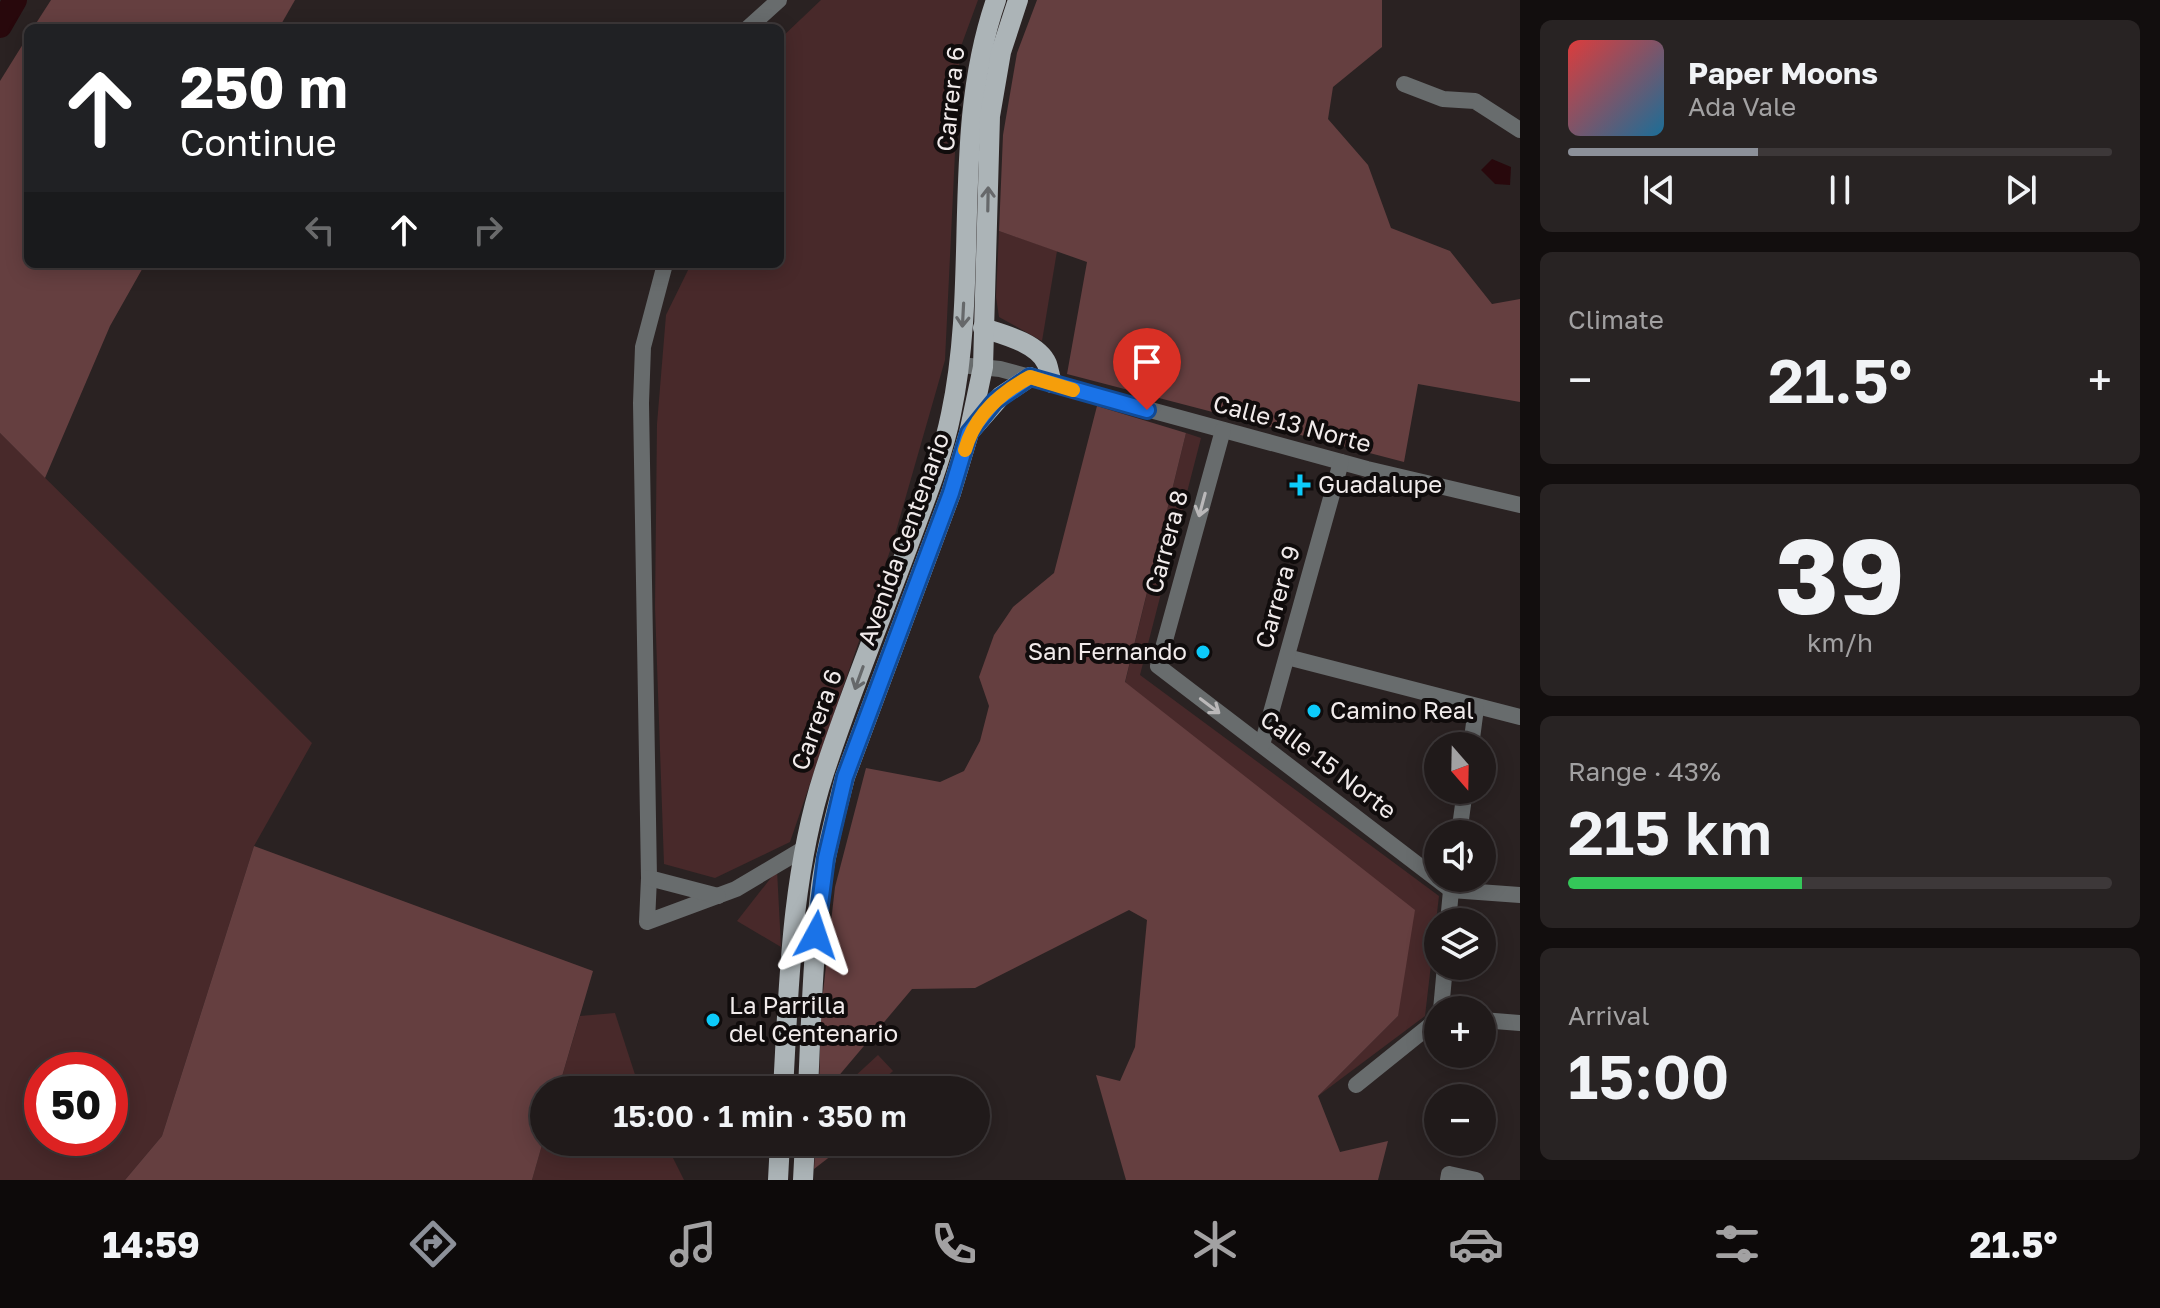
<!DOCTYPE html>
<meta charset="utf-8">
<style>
body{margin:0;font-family:"Golos Text",sans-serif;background:#282323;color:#f1f3f6;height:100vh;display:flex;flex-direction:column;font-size:30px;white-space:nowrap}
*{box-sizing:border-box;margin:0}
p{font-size:26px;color:#a2a1a2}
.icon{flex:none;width:44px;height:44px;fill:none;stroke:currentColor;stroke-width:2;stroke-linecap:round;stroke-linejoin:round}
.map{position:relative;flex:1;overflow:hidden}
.drawer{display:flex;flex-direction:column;gap:20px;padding:20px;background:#120e0e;width:640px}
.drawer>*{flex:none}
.top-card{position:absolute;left:24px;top:24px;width:760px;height:244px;border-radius:12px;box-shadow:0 4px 20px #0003,0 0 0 2px #3d3839;background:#202124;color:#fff;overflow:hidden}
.needle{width:52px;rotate:160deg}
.buttons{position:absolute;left:1424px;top:732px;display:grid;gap:16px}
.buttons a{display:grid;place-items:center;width:72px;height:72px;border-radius:50%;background:#201a1a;box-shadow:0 4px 20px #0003,0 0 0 2px #3d3839;font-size:40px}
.speed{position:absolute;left:24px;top:1052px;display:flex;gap:16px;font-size:40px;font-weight:700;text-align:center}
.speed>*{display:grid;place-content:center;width:104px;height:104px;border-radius:50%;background:#201a1a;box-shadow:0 4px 20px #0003,0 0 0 2px #3d3839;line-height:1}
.speed .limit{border:12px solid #d22;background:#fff;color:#111}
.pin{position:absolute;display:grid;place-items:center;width:68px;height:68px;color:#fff;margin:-82px -34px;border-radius:50% 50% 50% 0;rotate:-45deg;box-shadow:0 0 8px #0007}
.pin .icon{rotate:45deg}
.me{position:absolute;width:88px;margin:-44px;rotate:5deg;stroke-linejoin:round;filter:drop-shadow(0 0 6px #0008)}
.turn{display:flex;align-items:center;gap:28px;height:168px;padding:0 24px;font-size:36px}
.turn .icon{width:104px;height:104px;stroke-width:2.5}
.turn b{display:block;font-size:56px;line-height:68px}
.lanes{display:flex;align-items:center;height:76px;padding:0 24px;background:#0003;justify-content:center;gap:40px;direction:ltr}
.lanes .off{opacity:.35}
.big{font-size:60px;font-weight:600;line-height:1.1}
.drawer .tile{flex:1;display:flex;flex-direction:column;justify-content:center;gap:12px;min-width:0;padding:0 28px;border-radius:12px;background:#282323}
.drawer .dial{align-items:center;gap:0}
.dial b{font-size:104px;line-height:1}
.song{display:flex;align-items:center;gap:24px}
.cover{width:96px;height:96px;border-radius:12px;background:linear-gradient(135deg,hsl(0 70% 55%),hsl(200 70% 35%))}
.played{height:8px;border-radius:4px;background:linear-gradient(90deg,#8c9099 35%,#3d3839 35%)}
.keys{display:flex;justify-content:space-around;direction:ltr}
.heat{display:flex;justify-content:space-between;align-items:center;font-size:44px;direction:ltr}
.charge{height:12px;border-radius:6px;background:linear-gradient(90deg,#34c759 43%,#3d3839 0)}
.trip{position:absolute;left:530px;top:1076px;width:460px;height:80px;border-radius:40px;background:#201a1a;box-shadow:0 4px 20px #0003,0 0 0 2px #3d3839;font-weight:600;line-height:80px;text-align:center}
.tab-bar{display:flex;height:128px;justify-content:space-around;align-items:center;background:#0d0a0a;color:#a2a1a2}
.tab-bar .icon{width:56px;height:56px}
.tab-bar .selected{color:#8c9099}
.tab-bar b{font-size:36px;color:#f1f3f6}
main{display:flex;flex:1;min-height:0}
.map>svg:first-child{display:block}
.green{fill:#48292a;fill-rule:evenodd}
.forest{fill:#653f40}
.water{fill:#28080c}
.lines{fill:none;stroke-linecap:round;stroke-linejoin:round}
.river{stroke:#28080c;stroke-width:24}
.minor{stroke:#686c6d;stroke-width:16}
.major{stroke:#acb4b7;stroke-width:20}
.oneway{stroke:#66686a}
.oneway2{stroke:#bab8b9}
.route-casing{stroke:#114b97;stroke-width:20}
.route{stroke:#1a73e8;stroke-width:14}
.slow{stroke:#f59e0b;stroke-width:14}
.poi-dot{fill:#0ccafa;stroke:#100c0c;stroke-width:3}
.labels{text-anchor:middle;stroke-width:8;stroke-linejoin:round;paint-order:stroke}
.street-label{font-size:24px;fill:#f1ebeb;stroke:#100c0c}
.poi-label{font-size:24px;fill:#f1ebeb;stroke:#100c0c;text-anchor:start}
</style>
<main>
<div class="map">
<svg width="1520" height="1180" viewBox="0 0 1520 1180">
<rect width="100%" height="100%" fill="#2a2222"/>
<g class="green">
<path d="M 821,0 L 978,0 L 960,49 L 945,360 L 892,545 L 790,842 L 715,878 L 664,864 L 655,607 L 657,424 L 666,315 L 691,264 L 780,264 L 780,39 Z"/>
<path d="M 999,231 L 1057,251 L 1042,341 L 999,317 L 996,297 Z"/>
<path d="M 0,433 L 312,743 L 254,846 L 162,1136 L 125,1180 L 0,1180 ZM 42,1070 L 110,1070 L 110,1138 L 42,1138 Z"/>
<path d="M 1186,433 L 1201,438 L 1140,675 L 1439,896 L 1425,1016 L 1318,1096 L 1398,1016 L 1125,683 Z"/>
<path d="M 777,870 L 781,947 L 737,921 Z"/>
<path d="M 615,1013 L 640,1090 L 558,1090 L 580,1016 Z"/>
<path d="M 878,1055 L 893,1071 L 872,1090 L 862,1090 L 852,1079 Z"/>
<path d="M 544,1138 L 544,1142 L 665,1142 L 684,1180 L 532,1180 Z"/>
</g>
<g class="forest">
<path d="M 51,0 L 295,0 L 279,28 L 33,28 Z"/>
<path d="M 1037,0 L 1382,0 L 1382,47 L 1333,87 L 1328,119 L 1368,165 L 1391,228 L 1450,251 L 1492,304 L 1520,299 L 1520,402 L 1418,384 L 1404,462 L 1067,374 L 1087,262 L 999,231 L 1003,135 L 1017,53 Z"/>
<path d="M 28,36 L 28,264 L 145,264 L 110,326 L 45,478 L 0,433 L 0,81 Z"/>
<path d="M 1097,406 L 1186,433 L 1125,682 L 1415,910 L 1398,1016 L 1318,1096 L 1340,1152 L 1388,1141 L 1378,1180 L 1126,1180 L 1096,1075 L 1120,1081 L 1135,1047 L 1147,920 L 1129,910 L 975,988 L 912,989 L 831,1085 L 834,1090 L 819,1090 L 821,1010 L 835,887 L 866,768 L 940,782 L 964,771 L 980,741 L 989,706 L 979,677 L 994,635 L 1013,607 L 1054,573 Z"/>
<path d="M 254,846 L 593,971 L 558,1090 L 544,1090 L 544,1138 L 532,1180 L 125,1180 L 162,1136 Z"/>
<path d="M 816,1142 L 849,1142 L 814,1169 Z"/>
</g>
<path class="water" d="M 1492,159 L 1511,167 L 1510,185 L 1495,184 L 1481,170 Z"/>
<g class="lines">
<path class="river" d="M 0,26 L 15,0"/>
<g class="minor">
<path d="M 748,28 L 779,0"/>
<path d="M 1404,84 L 1443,99 L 1475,101 L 1520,130"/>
<path d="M 665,264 L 643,347 L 641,403 L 649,878 L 647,922 L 736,889 L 805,848"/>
<path d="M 960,365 L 1000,369 L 1367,469 L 1520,505"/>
<path d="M 1223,430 L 1158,666 L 1451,890 L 1520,895"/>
<path d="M 1287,657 L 1520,717"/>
<path d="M 1262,745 L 1341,462"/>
<path d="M 1471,746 L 1476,708"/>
<path d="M 1459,834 L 1465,790"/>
<path d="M 649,878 L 718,896"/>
<path d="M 1448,922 L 1452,880"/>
<path d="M 1441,1010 L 1445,966"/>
<path d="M 1482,1020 L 1520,1023"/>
<path d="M 1356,1085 L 1438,1019"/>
<path d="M 1448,1180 L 1449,1174 L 1476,1180"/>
</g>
<g class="major">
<path d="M 983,328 C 1002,334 1038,343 1047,364 C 1049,370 1050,377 1052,383"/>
<path d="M 972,429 L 1001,396 L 1030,377"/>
<path d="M 783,1090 C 789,984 791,875 824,773 C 849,696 880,621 908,546 C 924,502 942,459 951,414 C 980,278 950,133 996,0"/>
<path d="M 808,1090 C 811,1022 813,954 821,886 C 826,849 836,813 845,777 L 951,493 L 969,433 L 983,367 L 990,116 L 1001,52 L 1018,0"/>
<path d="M 778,1180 L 780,1142"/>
<path d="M 803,1180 L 805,1142"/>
</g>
</g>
<defs><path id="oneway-shaft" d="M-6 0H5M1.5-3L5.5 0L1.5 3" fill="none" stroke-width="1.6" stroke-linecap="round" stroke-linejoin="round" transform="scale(2)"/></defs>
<g class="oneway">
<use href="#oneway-shaft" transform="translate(988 199) rotate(-89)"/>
<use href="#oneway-shaft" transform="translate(963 315) rotate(93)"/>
<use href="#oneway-shaft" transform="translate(859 678) rotate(110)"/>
</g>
<g class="oneway2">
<use href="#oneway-shaft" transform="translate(1202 505) rotate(105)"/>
<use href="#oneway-shaft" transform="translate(1210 706) rotate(37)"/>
</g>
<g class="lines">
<g class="route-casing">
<path id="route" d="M 816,935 L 826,858 L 845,777 L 951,493 L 969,433 L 995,401 L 1030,377 L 1147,410"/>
</g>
<use href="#route" class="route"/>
<path class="slow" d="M 965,450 C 974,417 1000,393 1030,377 L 1073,390"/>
</g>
<g class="poi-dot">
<path d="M1296 473h8v8h8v8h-8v8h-8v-8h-8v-8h8z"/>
<circle cx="1203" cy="652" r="8"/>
<circle cx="1314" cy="711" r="8"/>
<circle cx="713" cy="1020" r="8"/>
</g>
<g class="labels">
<g class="street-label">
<text transform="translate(951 99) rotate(-84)" y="8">Carrera 6</text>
<text transform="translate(1292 424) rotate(15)" y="8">Calle 13 Norte</text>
<text transform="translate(904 539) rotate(-70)" y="8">Avenida Centenario</text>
<text transform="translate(1167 542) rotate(-75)" y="8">Carrera 8</text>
<text transform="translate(1278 597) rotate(-74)" y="8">Carrera 9</text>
<text transform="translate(817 720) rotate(-70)" y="8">Carrera 6</text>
<text transform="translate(1328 765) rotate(37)" y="8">Calle 15 Norte</text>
</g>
<g class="poi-label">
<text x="1318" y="493">Guadalupe</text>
<text x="1187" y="660" text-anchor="end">San Fernando</text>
<text x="1330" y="719">Camino Real</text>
<text x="729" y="1014">La Parrilla<tspan x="729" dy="28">del Centenario</tspan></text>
</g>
</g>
</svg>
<div class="buttons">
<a><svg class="needle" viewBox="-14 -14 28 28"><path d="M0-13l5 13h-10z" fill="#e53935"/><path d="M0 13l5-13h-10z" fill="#a2a1a2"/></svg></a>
<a><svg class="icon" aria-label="sound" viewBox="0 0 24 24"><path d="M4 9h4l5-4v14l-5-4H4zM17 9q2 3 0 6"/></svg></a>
<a><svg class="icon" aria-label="layers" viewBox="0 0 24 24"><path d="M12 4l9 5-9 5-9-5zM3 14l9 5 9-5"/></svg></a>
<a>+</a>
<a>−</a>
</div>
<div class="speed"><div class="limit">50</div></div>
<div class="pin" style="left:1147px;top:410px;background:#d93025"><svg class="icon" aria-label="arrive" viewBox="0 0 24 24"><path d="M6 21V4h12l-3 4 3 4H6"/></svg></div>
<svg class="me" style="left:816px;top:935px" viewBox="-20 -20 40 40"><path d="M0-17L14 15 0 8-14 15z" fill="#1a73e8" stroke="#fff" stroke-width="4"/></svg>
<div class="trip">15:00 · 1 min · 350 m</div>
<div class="top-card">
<div class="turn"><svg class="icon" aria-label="ahead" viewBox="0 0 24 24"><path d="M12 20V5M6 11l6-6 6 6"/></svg><div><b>250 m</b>Continue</div></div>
<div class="lanes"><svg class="icon off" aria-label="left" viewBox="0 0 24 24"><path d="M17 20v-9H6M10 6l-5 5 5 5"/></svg><svg class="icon" aria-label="ahead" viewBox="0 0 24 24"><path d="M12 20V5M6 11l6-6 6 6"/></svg><svg class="icon off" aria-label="right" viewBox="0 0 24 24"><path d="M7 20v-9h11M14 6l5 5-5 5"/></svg></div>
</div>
</div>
<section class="drawer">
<div class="tile">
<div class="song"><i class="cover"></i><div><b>Paper Moons</b><p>Ada Vale</p></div></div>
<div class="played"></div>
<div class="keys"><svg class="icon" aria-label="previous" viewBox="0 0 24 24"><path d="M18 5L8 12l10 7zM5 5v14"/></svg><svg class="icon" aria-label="pause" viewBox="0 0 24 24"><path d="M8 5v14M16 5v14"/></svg><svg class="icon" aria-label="next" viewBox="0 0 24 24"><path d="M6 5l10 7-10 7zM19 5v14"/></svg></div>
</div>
<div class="tile"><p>Climate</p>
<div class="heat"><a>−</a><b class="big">21.5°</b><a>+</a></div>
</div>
<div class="tile dial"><b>39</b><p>km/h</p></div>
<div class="tile"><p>Range · 43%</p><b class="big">215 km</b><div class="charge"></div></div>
<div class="tile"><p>Arrival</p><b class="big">15:00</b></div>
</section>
</main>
<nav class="tab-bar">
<b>14:59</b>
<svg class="icon selected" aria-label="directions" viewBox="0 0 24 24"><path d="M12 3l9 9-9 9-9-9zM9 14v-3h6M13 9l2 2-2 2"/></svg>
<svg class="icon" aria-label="music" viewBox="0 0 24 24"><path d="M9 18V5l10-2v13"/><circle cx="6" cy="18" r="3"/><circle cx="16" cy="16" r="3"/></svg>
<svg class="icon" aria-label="phone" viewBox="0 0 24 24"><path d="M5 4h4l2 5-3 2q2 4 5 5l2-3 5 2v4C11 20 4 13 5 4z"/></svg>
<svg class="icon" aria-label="climate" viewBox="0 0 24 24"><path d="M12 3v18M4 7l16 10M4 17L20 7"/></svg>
<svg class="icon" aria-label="car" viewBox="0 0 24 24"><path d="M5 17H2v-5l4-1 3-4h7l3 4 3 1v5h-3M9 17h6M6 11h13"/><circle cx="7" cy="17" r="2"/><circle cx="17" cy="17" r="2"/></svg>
<svg class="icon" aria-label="filters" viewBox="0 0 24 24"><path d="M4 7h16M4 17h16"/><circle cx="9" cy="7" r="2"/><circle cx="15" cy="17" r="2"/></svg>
<b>21.5°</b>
</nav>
